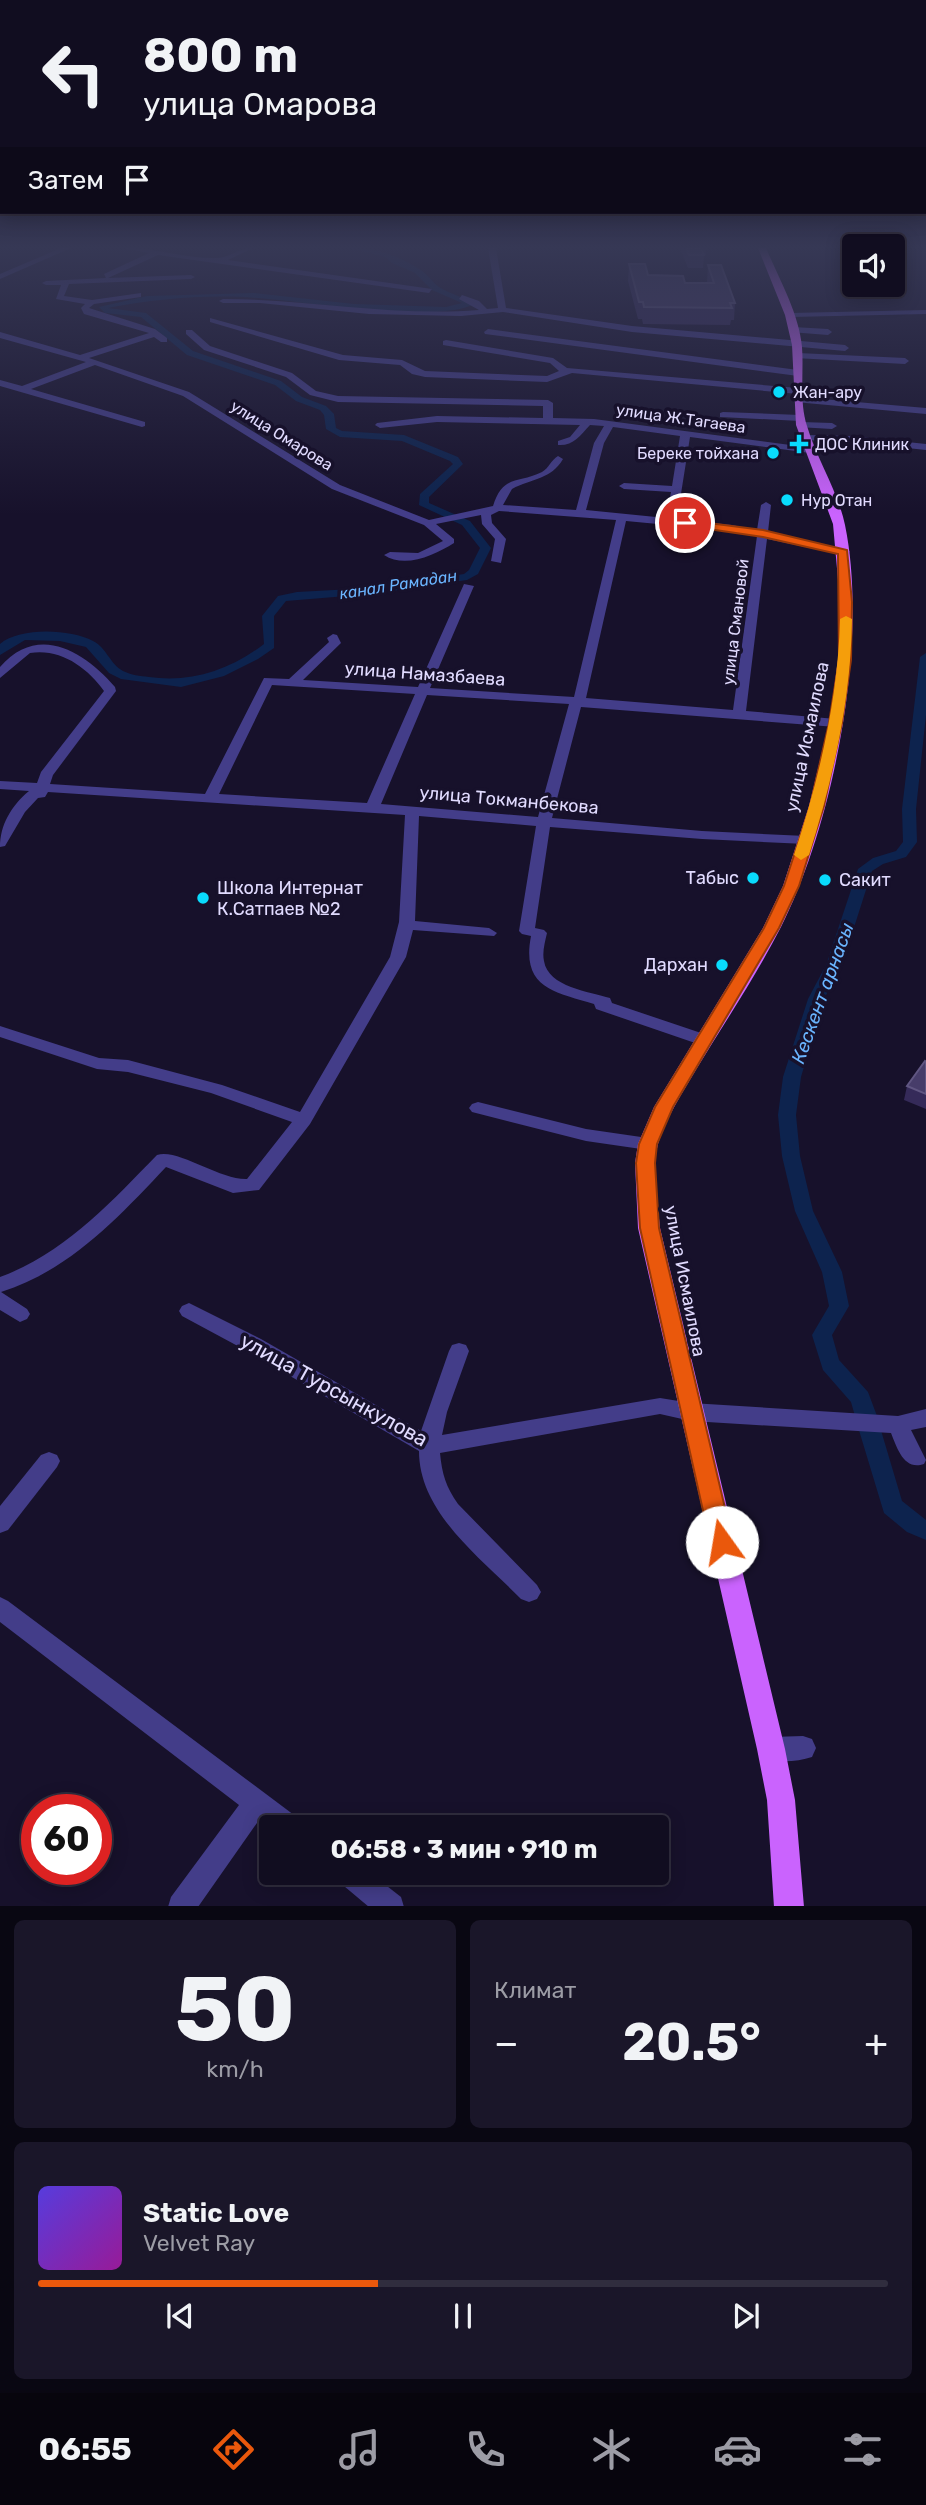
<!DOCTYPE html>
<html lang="ru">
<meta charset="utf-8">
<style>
body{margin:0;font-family:Rubik,sans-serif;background:#1a1629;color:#f1f3f6;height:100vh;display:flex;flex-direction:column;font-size:26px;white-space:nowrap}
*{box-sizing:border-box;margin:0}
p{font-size:23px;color:#9c9ca5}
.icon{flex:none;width:38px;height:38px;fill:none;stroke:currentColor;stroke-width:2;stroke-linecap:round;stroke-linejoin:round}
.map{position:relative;height:1906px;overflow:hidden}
.details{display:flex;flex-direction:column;gap:14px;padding:14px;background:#090712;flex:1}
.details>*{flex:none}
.hud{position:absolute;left:0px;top:0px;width:928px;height:214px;box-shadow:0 4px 18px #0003,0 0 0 2px #302d3e;background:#110d20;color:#f1f3f6;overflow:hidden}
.tools{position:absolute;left:842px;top:234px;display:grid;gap:14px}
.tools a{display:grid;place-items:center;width:63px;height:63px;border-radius:7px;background:#110d20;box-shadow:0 4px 18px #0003,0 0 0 2px #302d3e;font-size:35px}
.speed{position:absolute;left:21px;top:1794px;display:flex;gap:14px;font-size:35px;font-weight:700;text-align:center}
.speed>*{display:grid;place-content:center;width:91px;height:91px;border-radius:50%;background:#110d20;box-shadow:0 4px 18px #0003,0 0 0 2px #302d3e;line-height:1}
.speed .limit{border:10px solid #d22;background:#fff;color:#111}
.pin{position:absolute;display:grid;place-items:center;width:60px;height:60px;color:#fff;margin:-30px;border:4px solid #fff;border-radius:50%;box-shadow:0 2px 7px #0007}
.me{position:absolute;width:77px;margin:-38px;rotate:347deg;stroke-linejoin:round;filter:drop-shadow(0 0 5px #0008)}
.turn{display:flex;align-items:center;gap:24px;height:147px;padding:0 28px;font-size:32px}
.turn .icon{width:91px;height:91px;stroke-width:2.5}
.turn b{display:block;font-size:49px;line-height:60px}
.then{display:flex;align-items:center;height:66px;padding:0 28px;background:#0003;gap:14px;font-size:26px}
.big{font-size:52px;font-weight:700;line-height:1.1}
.details .tile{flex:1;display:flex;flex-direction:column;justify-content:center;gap:10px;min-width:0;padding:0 24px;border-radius:10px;background:#1a1629}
.details .dial{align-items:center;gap:0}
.dial b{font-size:91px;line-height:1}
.song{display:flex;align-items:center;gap:21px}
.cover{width:84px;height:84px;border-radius:10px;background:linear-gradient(135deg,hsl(250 70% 55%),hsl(300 70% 35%))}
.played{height:7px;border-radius:4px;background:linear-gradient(90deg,#ea580c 40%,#302d3e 40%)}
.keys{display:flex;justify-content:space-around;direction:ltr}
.heat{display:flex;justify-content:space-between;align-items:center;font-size:38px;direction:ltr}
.details .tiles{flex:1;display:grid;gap:14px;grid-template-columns:1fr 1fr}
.tile:last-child{grid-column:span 2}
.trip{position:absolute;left:259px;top:1815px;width:410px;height:70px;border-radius:7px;background:#110d20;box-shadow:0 4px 18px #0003,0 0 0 2px #302d3e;font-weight:700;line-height:70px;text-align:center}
.tabs{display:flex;height:112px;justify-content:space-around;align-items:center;background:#07050d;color:#9c9ca5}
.tabs .icon{width:49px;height:49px}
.tabs .selected{color:#ea580c}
.tabs b{font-size:32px;color:#f1f3f6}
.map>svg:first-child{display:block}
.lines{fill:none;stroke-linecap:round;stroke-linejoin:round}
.canal{fill:#0d234e;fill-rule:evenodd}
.minor{fill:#433d89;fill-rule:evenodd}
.primary{fill:#ca63fe;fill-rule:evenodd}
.wall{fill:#352a59}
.building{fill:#473d6a;stroke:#605682;stroke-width:2}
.route{fill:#ea580c;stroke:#983908;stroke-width:2}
.slow{fill:#f59e0b}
.poi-dot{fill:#09dbfd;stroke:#17112b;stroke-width:2.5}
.labels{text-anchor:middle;stroke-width:7;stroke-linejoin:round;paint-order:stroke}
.far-poi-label{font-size:16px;fill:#e1dbff;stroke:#17112b;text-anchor:start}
.far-street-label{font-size:16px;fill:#e1dbff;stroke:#17112b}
.far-water-label{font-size:16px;font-style:italic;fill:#6ab4fe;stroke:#17112b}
.street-label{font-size:18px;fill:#e1dbff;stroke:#17112b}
.poi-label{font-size:18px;fill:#e1dbff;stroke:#17112b;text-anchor:end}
.water-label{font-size:19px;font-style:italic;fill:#6ab4fe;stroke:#17112b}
.near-street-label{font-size:21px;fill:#e1dbff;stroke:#17112b}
</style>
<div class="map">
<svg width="926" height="1907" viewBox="0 0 926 1907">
<rect width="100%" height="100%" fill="#17112b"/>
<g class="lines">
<g class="canal">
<path d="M 351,248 C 376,247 398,256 419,269 C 427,273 432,282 439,287 C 450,294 464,297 474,304 C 439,324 302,301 257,298 C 210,294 153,299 108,308 L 146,313 L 193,351 L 281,381 L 302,397 L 326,406 L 334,414 L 336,428 L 342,431 L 404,435 L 458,457 L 463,464 L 429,497 L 429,503 L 470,521 L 491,548 L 478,574 L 467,580 L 371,594 L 286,601 L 274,616 L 274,648 L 258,659 L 224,676 L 181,687 L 121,679 L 109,673 L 86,647 L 60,641 L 25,640 L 0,655 L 0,644 C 20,627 70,629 93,641 C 106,647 110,664 123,671 C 131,675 140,676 149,677 C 191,683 230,670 264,644 L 262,616 L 278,596 L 297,592 L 371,588 L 464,574 L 469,570 L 480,548 L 462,525 L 419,505 L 420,494 L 453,464 L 450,461 L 402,441 L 340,437 L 326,429 L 324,415 L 320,410 L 296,401 L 275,385 L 187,355 L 141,317 L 105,313 L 99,307 L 147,296 L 254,293 L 354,304 L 446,307 L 462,303 L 432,290 L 415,273 L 392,263 L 385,257 Z"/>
<path d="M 926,653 L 926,715 L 916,809 L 917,842 L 906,857 L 883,864 L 872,871 L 842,965 L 824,999 L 801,1077 L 796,1115 L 800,1156 L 813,1211 L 842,1272 L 849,1306 L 832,1335 L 839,1360 L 868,1392 L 877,1416 L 874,1420 L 880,1427 L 902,1501 L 926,1520 L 926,1540 L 907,1532 L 884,1513 L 858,1427 L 860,1423 L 855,1416 L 851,1402 L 823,1370 L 812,1335 L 829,1306 L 822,1272 L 795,1211 L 782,1156 L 778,1115 L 783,1077 L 808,999 L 826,965 L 858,869 L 873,858 L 896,851 L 903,842 L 902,809 L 920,657 Z"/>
</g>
<g class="minor">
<path d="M 61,248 L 71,248 L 0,279 L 0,274 Z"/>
<path d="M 123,248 C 155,247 185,259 216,258 C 229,258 239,248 253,248 L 228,260 L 432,289 L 429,293 L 158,255 L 108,278 L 191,275 L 195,277 L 191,279 L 69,284 L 64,296 L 92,300 L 141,293 L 141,297 L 94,304 L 89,308 L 155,329 L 167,338 L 167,342 L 161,342 L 154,337 L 89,358 L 189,392 L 340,485 L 429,520 L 493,506 C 503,474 518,484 542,472 C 549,468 551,460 558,456 L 563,459 C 551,480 532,478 512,489 L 503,505 L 576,510 L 594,443 L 604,426 L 590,425 C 580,436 573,446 558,445 L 558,441 L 570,437 L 580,425 L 437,422 L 380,428 L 375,425 L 377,423 L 437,416 L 543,418 L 543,406 L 338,402 L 310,395 L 286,377 L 204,350 L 186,334 L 186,330 L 192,330 L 210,346 L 292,373 L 316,391 L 338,396 L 548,400 L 553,403 L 553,418 L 594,419 L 813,448 L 815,450 L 810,453 L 690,437 L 677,519 L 732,525 L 757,530 L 761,505 L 766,502 L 771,505 L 768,532 L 848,550 L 850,552 L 844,555 L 767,539 L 746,711 L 836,719 L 843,723 L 836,727 L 581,707 L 552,818 L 702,831 L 806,836 L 813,840 L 806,844 L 702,839 L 550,827 L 535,928 L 544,930 L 547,933 C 545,942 542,952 544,961 C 548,987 590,992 610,998 L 612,1003 L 710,1036 L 712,1040 L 710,1044 L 698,1044 L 596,1009 L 594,1004 C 554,992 521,988 531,936 L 522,934 L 519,931 L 536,826 L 419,816 L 415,921 L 489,928 L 497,933 L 494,936 L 413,930 L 406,957 L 310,1124 L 259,1190 L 233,1193 L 166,1167 C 118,1218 70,1270 1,1292 L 27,1309 L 30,1314 L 27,1319 L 20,1322 L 0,1310 L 0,1277 C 65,1253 110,1203 157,1155 C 178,1148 219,1180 247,1179 L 292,1122 L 211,1093 L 128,1072 L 97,1069 L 0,1037 L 0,1026 L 99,1058 L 128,1060 L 222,1085 L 300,1112 L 390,957 L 399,922 L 405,815 L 48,792 L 45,797 L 38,798 L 25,812 L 5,846 L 0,847 C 0,825 11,806 29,791 L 0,789 L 0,781 L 37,783 L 41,772 L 104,691 C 87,667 60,648 30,653 L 0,678 L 0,667 C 38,623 84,651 115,687 L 116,691 L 53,775 L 50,784 L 205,794 L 264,678 L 289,679 L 329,642 L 327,638 L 333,634 L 337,635 L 341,643 L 303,680 L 418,687 L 464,584 L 474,586 L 430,688 L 574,697 L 616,520 L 499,511 L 491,515 L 492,523 L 506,539 L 501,563 L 491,561 L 495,539 L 482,524 L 481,515 L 436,524 L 454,539 L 454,543 C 435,555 405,569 384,555 L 390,552 L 418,553 L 443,541 L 424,525 L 332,489 L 183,396 L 95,365 L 31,389 L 145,422 L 145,426 L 142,427 L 0,386 L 0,380 L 22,386 L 86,362 L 0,338 L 0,332 L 80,355 L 149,333 L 84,314 L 81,308 L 85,304 L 56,299 L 61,285 L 46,285 L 42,283 L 46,281 L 106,278 L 104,274 L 149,253 ZM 613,427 L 680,436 L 672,486 L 624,483 L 619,486 L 624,489 L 671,492 L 666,518 L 586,510 L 604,443 ZM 626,521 L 732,531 L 757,536 L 733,710 L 586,698 ZM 272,685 L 415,694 L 367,803 L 219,794 ZM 427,695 L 569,704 L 538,817 L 381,804 Z"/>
<path d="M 488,248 L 496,248 L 506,308 L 632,326 L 845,345 L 849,348 L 845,351 L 632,332 L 503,312 L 461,316 L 369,314 L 260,303 L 223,303 L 219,301 L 223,299 C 308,299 393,317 479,310 L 459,299 L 462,295 L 479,301 L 487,309 L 498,308 Z"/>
<path d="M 926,310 L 926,314 L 790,317 L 786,315 L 790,313 Z"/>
<path d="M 210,318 L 343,355 L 402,360 L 425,371 L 547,376 L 559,371 L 550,363 L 443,345 L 443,341 L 446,340 L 553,358 L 567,368 L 798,388 L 803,391 L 798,394 L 572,373 L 547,382 L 425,377 L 412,374 L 400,365 L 339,360 L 210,322 Z"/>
<path d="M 793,327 L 828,329 L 832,332 L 828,335 L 790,332 L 789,330 Z"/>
<path d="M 488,329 L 798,370 L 802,373 L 798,376 L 485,334 L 484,332 Z"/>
<path d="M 798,353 L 905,358 L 909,361 L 905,364 L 795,358 L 795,354 Z"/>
<path d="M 798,397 L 926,408 L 926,414 L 795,402 L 793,400 Z"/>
<path d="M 723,412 L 800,415 L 805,418 L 800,421 L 720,417 L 720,413 Z"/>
<path d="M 801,422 L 832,423 L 837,426 L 832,429 L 798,427 L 798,423 Z"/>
<path d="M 806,435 L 851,436 L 926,444 L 926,450 L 851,442 L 803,440 L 803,436 Z"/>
<path d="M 478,1102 L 586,1129 L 648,1138 L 654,1140 L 657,1144 L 654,1148 L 648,1150 L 586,1141 L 472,1112 L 469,1108 L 472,1104 Z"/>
<path d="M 189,1303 L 261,1339 L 421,1431 L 449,1351 L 452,1345 L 459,1343 L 466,1345 L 469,1351 L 447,1412 L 442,1435 L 660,1398 L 691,1403 L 898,1416 L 926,1409 L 926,1427 L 911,1430 L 926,1460 L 924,1464 C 904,1471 897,1448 891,1433 L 691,1421 L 660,1414 L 440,1453 C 442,1474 446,1487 458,1504 L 537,1585 L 541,1592 L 537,1599 L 529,1602 L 521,1599 C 481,1558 419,1513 419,1451 L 247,1351 L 182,1316 L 179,1311 L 182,1306 Z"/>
<path d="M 49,1452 L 57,1455 L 60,1461 L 57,1467 L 8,1530 L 0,1533 L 0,1506 L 41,1455 Z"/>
<path d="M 0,1597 L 8,1601 L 298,1818 L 302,1827 L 271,1827 L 271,1830 L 259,1820 L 198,1907 L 168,1907 L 171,1897 L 239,1805 L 0,1622 Z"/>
<path d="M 803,1736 L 812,1739 L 816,1748 L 812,1757 C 797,1762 777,1763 762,1758 L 758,1749 L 762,1740 L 771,1737 Z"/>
<path d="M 334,1872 L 369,1872 L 401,1897 L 404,1907 L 369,1907 L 338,1881 Z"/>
</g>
<path class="primary" d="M 758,248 L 766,248 C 779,279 799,313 802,347 C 804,373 799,401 807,426 C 817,460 838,491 845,525 C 869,641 834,822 781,927 C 756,976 725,1022 697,1068 C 683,1092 666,1117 658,1144 C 651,1170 658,1202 660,1228 L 785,1749 L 795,1800 L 804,1907 L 774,1907 L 767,1800 L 757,1749 L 638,1228 L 635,1163 L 638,1144 L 654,1107 L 763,928 L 783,886 L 809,806 L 829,723 L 838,660 L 840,602 L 833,524 L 796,425 L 792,345 L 785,315 Z"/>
</g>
<g class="wall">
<path d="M 680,248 L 706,248 L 706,255 L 704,255 L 703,268 L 688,268 Z"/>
<path d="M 629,264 L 648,275 L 685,283 L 707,283 L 708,265 L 735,303 L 734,320 L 731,320 L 730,325 L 643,324 L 642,319 L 638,319 L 628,281 Z"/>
<path d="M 926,1062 L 926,1109 L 904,1100 L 907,1086 Z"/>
</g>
<g class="building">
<path d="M 686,248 L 701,248 L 704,255 L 689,255 Z"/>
<path d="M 629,264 L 645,264 L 648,275 L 683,276 L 685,283 L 714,283 L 708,265 L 721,265 L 735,303 L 730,303 L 732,308 L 644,307 L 643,302 L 639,302 Z"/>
<path d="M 925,1061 L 926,1062 L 926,1094 L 907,1086 Z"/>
</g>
<linearGradient id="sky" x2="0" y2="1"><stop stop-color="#0d0918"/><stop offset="0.48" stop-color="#363855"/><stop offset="1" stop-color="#363855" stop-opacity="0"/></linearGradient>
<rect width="926" height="515" fill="url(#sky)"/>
<path class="route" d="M 685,520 L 763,530 L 847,550 L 852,602 L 851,660 L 842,723 L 824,806 L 799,886 L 779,928 L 673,1107 L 657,1144 L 655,1163 L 659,1228 L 733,1542 L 730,1549 L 722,1552 L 713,1549 L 710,1542 L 640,1228 L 636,1163 L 639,1144 L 655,1107 L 764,928 L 784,886 L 810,806 L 829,723 L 839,660 L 838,554 L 763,537 L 681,525 L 679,523 Z"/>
<path class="slow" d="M 846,616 L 852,619 C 851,700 833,779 809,855 L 801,860 L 794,855 C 819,779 838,700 840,619 Z"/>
<g class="poi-dot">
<circle cx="779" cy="392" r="7"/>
<path d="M795.5 433.5h7v7h7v7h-7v7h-7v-7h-7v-7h7z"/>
<circle cx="773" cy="453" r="7"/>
<circle cx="787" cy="500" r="7"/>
<circle cx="753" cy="878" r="7"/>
<circle cx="825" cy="880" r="7"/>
<circle cx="203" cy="898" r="7"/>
<circle cx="722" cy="965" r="7"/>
</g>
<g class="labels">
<g class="far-poi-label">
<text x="793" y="398">Жан-ару</text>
<text x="815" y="450">ДОС Клиник</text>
<text x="759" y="459" text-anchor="end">Береке тойхана</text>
<text x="801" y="506">Нур Отан</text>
</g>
<g class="far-street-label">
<text transform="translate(681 418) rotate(8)" y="6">улица Ж.Тагаева</text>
<text transform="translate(282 435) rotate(32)" y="6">улица Омарова</text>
<text transform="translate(735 622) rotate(-83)" y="6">улица Смановой</text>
</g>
<g class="far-water-label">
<text transform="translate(398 584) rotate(-9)" y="6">канал Рамадан</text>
</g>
<g class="street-label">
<text transform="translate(425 674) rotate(4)" y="6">улица Намазбаева</text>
<text transform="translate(807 737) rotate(-78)" y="6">улица Исмаилова</text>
<text transform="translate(509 800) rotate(5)" y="6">улица Токманбекова</text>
<text transform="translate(685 1281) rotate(79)" y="6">улица Исмаилова</text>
</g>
<g class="poi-label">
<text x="739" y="884">Табыс</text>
<text x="839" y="886" text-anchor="start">Сакит</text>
<text x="217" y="894" text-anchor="start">Школа Интернат<tspan x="217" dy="21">К.Сатпаев №2</tspan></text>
<text x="708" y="971">Дархан</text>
</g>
<g class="water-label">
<text transform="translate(822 993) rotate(-70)" y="7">Кескент арнасы</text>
</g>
<g class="near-street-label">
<text transform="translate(334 1390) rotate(29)" y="7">улица Турсынкулова</text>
</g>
</g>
</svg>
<div class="tools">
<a><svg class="icon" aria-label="sound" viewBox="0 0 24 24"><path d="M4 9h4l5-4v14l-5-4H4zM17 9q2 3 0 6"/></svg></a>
</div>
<div class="speed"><div class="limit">60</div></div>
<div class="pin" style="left:685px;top:523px;background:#d93025"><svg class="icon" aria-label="arrive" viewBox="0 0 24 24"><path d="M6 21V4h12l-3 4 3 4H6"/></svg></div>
<svg class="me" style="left:722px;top:1542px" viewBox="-20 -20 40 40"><circle r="19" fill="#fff"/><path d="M0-13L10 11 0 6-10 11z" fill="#ea580c"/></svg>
<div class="trip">06:58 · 3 мин · 910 m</div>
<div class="hud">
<div class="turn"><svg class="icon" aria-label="left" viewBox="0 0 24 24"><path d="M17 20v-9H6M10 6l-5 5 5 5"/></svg><div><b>800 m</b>улица Омарова</div></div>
<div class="then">Затем<svg class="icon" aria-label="arrive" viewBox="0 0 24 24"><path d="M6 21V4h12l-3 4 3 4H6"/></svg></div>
</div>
</div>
<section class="details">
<div class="tiles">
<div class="tile dial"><b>50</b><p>km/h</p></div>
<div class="tile"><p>Климат</p>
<div class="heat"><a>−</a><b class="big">20.5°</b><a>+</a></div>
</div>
<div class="tile">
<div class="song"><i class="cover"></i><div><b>Static Love</b><p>Velvet Ray</p></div></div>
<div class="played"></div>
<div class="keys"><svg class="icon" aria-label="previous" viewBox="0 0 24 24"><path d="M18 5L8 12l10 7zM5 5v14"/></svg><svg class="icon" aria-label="pause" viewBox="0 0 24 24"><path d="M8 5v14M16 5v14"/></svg><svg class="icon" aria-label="next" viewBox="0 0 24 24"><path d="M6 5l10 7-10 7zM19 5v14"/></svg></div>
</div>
</div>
</section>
<nav class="tabs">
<b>06:55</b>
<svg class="icon selected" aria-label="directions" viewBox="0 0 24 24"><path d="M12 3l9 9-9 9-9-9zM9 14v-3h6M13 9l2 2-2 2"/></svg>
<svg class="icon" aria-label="music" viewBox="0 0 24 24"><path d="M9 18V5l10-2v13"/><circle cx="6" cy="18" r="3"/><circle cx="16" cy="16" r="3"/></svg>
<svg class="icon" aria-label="phone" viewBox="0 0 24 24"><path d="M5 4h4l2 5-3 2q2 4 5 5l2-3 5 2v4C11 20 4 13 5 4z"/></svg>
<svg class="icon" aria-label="climate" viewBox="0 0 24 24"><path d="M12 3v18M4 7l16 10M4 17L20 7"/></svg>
<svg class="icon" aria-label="car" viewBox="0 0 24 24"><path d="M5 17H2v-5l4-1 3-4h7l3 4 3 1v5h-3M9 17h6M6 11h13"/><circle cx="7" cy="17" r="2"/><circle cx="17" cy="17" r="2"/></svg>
<svg class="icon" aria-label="filters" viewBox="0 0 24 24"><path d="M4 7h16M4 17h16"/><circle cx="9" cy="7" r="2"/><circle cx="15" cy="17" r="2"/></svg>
</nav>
